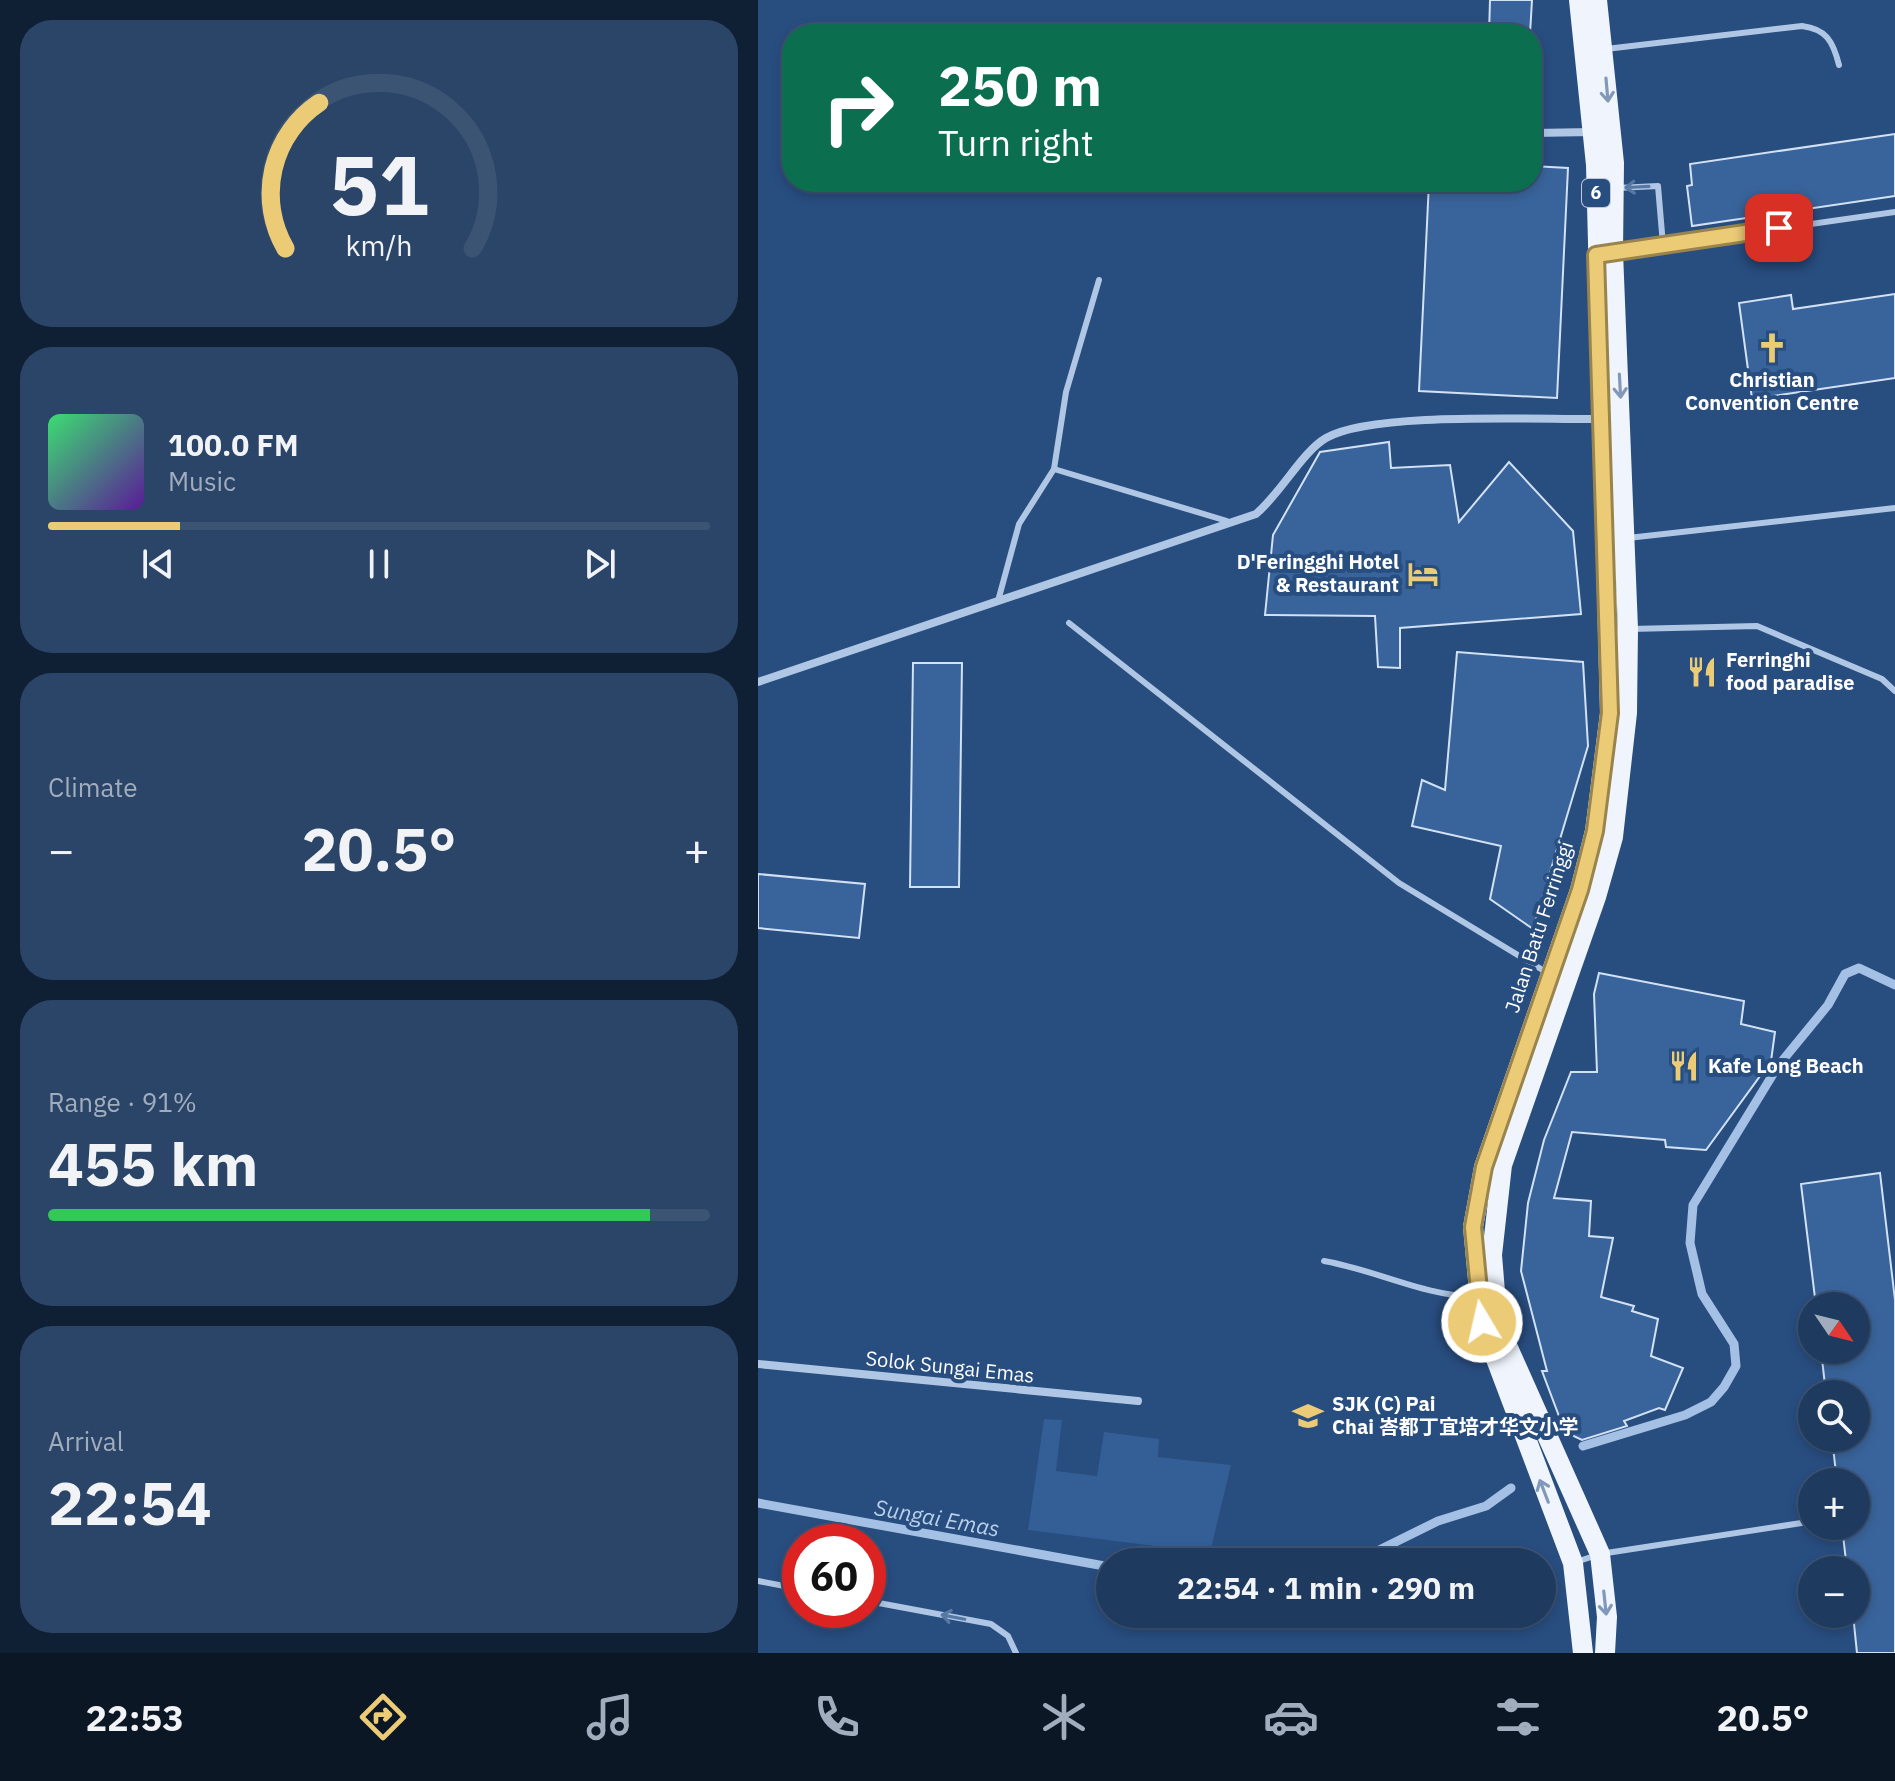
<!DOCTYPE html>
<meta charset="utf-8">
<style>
body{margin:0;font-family:"IBM Plex Sans","Noto Sans SC",sans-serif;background:#2b4568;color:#f1f3f6;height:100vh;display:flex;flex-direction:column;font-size:30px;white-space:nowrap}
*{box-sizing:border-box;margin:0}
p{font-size:26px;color:#a1adbd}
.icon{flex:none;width:44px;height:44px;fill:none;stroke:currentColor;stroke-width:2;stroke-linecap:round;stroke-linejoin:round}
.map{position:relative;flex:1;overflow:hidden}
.panel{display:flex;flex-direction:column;gap:20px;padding:20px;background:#102034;width:758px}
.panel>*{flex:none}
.hud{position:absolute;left:24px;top:24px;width:760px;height:168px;border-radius:32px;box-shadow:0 4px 12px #0003,0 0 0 2px #3c5474;background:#0b6e4f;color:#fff;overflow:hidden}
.needle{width:52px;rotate:125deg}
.controls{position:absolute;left:1040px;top:1292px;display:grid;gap:16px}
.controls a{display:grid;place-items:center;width:72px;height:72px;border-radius:50%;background:#1e3a5f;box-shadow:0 4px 12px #0003,0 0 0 2px #3c5474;font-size:40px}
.speed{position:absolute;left:24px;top:1524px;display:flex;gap:16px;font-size:40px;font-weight:700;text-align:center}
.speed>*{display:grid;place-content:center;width:104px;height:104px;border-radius:50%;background:#1e3a5f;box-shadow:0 4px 12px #0003,0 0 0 2px #3c5474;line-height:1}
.speed .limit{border:12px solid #d22;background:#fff;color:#111}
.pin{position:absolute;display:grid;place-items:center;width:68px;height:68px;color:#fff;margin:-34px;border-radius:16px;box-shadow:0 4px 12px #0006}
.me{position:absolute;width:88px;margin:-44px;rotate:351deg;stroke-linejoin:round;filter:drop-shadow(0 0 6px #0008)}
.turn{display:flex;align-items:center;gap:28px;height:168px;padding:0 24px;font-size:36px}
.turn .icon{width:104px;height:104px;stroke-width:2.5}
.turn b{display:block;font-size:56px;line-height:68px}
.big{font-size:60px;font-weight:700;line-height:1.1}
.panel .card{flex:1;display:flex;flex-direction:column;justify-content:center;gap:12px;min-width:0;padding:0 28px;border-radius:32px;background:#2b4568}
.panel .dial{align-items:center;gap:0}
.dial svg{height:208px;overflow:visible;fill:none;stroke:#3c5474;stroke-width:7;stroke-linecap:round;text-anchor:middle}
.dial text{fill:#f1f3f6;stroke:none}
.song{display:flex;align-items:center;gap:24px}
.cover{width:96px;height:96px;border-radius:12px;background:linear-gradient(135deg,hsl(140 70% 55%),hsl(270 70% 35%))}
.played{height:8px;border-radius:4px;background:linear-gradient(90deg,#eccb76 20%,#3c5474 20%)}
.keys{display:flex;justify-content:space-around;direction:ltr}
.heat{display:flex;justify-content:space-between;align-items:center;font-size:44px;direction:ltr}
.charge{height:12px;border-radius:6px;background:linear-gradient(90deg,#34c759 91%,#3c5474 0)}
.trip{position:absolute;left:338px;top:1548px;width:460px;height:80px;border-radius:40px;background:#1e3a5f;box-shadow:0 4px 12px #0003,0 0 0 2px #3c5474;font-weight:700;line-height:80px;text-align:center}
.tab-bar{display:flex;height:128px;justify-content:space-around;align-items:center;background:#0c1726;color:#a1adbd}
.tab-bar .icon{width:56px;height:56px}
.tab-bar .selected{color:#eccb76}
.tab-bar b{font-size:36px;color:#f1f3f6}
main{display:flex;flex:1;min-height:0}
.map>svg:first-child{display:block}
.green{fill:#335e96}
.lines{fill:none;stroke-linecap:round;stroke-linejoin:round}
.stream{stroke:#a4c1e5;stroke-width:9}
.building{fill:#39649b;stroke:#d2e1f4;stroke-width:2}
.service{stroke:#afc7e5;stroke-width:6}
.minor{stroke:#afc7e5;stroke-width:8}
.primary{stroke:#eff4fd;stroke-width:20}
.oneway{stroke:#8298b8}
.oneway2{stroke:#5778a3}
.route-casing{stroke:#99844d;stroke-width:20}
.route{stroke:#eccb76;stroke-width:14}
.labels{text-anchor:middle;stroke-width:8;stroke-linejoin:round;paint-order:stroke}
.shield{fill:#284d7f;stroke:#becad9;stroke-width:2}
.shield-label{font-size:18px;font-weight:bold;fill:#fff}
.poi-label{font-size:20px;font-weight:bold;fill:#fff;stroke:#284d7f;text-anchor:start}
.street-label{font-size:20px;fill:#fff;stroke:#284d7f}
.water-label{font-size:22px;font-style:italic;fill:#bad1ed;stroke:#284d7f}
</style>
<main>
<section class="panel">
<div class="card dial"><svg viewBox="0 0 100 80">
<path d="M14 69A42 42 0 1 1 86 69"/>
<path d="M14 69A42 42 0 0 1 27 13" stroke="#eccb76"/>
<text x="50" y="56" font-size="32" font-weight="700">51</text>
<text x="50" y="72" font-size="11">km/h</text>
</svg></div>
<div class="card">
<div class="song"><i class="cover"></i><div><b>100.0 FM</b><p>Music</p></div></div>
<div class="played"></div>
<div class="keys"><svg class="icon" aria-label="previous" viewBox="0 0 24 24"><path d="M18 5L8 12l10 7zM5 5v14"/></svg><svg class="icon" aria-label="pause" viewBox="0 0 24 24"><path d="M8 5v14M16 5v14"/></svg><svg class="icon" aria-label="next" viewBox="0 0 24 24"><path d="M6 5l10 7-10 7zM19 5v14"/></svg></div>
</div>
<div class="card"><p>Climate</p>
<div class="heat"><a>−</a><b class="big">20.5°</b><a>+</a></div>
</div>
<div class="card"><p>Range · 91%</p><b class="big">455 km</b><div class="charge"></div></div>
<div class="card"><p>Arrival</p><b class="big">22:54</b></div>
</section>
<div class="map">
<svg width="1137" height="1653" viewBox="0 0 1137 1653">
<rect width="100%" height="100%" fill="#284d7f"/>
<path class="green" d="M 286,1419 L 304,1420 L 298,1471 L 339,1476 L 346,1432 L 401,1439 L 400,1457 L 473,1465 L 452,1553 L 270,1530 Z"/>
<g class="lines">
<g class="stream">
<path d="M 825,1446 L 927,1415 L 953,1402 L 966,1387 L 978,1366 L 976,1344 L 944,1294 L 932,1243 L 935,1205 L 1020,1066 L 1070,1005 L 1087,974 L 1101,968 L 1137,985"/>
<path d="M 0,1503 L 352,1567"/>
<path d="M 597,1562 L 680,1521 L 728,1506 L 753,1488"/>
</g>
</g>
<g class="building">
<path d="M 732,0 L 774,0 L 772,34 L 731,34 Z"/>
<path d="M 1137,134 L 1137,196 L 934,226 L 929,186 L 934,185 L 932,164 Z"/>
<path d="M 774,166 L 810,168 L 799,398 L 661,391 L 671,182 L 774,182 Z"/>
<path d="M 1137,294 L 1137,378 L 994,399 L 981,303 L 1033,295 L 1035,309 Z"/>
<path d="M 631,442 L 633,468 L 692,465 L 701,522 L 751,462 L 815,531 L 823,614 L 642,628 L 642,668 L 620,667 L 617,616 L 507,615 L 515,535 L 562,452 Z"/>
<path d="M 699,652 L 825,662 L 830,746 L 775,929 L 732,899 L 743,846 L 654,826 L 664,780 L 687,790 Z"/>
<path d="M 155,663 L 204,663 L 201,887 L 152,887 Z"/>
<path d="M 0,874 L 107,884 L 101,938 L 0,928 Z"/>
<path d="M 841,973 L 986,1001 L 983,1024 L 1017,1032 L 1013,1061 L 948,1150 L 908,1147 L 907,1140 L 814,1132 L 796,1198 L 833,1201 L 831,1236 L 855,1238 L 843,1297 L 876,1306 L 874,1311 L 900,1319 L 893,1356 L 925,1368 L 907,1410 L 901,1408 L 866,1421 L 869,1426 L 824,1440 L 807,1432 L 784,1371 L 789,1371 L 763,1271 L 770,1203 L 786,1140 L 813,1072 L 839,1072 L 836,994 Z"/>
<path d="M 1122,1173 L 1137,1300 L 1137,1653 L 1099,1653 L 1095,1614 L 1098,1614 L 1098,1570 L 1089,1570 L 1084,1526 L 1098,1526 L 1098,1482 L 1079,1482 L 1074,1438 L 1098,1438 L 1098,1394 L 1068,1394 L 1063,1350 L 1098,1350 L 1098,1306 L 1058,1306 L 1043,1184 Z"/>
</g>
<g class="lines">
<g class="service">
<path d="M 848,49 L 1044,26 C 1068,29 1075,41 1081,65"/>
<path d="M 859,188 L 900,186 L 905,245"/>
<path d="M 859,252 L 1137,212"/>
<path d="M 296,469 L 469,521"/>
<path d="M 870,538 L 1137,508"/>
<path d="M 240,601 L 261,524 L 296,469 L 308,392 L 341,280"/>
<path d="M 311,623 L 641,883 L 788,972"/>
<path d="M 872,629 L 999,626 L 1124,679 L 1137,691"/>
<path d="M 566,1261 C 618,1270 666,1296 719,1297"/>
<path d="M 818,1562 L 842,1554 L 1050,1522"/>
<path d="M 0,1581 L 42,1589"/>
<path d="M 110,1601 L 233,1624 L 250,1636 L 258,1653"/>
</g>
<g class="minor">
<path d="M 774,133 L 836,132"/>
<path d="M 0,682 L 498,514 C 523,493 544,452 568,438 C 614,411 783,420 843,419"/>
<path d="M 0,1364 L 380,1401"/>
</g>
<g class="primary">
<path d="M 821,0 L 838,165 L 852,713 L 837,831 L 822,890 L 726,1167 L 715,1227 L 724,1322 L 815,1563 L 825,1653"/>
<path d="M 839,0 L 856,163 L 855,252 L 870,629 L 869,713 L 855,837 L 838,897 L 744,1165 L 734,1255 L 737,1292 L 747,1341 L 842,1554 L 849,1617 L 847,1653"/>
</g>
</g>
<defs><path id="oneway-shaft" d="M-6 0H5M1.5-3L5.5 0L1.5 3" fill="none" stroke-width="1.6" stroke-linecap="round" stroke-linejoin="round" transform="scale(2)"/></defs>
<g class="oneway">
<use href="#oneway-shaft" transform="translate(849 90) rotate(85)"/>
<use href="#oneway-shaft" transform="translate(862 386) rotate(87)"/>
<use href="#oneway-shaft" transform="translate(786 1491) rotate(-111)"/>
<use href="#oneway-shaft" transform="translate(847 1603) rotate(84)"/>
</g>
<g class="oneway2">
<use href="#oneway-shaft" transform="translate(879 187) rotate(177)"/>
<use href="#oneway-shaft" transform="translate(195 1617) rotate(-169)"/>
</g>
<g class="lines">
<g class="route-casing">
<path id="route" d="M 724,1322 L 715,1227 L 726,1167 L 822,890 L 837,831 L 852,713 L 838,255 L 1021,228"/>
</g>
<use href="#route" class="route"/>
</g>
<defs>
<g id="church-bare" transform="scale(2.4)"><path d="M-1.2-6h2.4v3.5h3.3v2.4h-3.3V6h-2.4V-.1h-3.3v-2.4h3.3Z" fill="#eccb76" stroke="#284d7f" stroke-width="2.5" paint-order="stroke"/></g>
<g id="hotel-bare" transform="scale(2.4)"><path d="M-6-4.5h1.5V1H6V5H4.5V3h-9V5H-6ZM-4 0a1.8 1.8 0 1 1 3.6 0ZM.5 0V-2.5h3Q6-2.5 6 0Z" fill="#eccb76" stroke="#284d7f" stroke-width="2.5" paint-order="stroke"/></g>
<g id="restaurant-bare" transform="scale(2.4)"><path d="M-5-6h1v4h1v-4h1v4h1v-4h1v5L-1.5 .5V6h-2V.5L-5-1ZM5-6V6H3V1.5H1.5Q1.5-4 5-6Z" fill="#eccb76" stroke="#284d7f" stroke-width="2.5" paint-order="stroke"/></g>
<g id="school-bare" transform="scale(2.4)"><path d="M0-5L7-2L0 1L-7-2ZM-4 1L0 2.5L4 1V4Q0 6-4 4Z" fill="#eccb76" stroke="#284d7f" stroke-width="2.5" paint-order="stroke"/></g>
</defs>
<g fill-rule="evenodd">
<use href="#church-bare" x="1014" y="348"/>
<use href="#hotel-bare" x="665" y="574"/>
<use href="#restaurant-bare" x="944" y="672"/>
<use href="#restaurant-bare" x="926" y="1066"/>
<use href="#school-bare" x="550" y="1416"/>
</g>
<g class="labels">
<rect class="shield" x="824" y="179" width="28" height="28" rx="6"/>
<g class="shield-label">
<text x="838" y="199">6</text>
</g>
<g class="poi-label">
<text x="1014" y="387" text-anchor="middle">Christian<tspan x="1014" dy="23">Convention Centre</tspan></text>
<text x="641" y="569" text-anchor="end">D'Feringghi Hotel<tspan x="641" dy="23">&amp; Restaurant</tspan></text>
<text x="968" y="667">Ferringhi<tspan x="968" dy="23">food paradise</tspan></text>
<text x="950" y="1073">Kafe Long Beach</text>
<text x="574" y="1411">SJK (C) Pai<tspan x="574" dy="23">Chai 峇都丁宜培才华文小学</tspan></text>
</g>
<g class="street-label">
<text transform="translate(781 927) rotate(-72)" y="7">Jalan Batu Ferringgi</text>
<text transform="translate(192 1367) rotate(6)" y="7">Solok Sungai Emas</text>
</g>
<g class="water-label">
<text transform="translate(179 1518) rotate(10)" y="8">Sungai Emas</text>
</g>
</g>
</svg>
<div class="controls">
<a><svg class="needle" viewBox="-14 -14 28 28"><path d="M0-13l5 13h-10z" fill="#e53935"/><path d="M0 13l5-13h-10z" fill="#a1adbd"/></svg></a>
<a><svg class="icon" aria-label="search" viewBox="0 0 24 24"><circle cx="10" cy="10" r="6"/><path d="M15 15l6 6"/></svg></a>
<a>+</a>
<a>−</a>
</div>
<div class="speed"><div class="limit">60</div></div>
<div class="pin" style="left:1021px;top:228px;background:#d93025"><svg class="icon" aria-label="arrive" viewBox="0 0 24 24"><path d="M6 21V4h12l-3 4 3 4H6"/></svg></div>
<svg class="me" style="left:724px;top:1322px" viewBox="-20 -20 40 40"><circle r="17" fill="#eccb76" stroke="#fff" stroke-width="3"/><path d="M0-11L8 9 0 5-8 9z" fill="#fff"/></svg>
<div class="trip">22:54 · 1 min · 290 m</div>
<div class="hud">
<div class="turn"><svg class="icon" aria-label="right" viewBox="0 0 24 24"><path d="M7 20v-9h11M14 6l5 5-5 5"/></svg><div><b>250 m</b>Turn right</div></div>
</div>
</div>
</main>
<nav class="tab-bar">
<b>22:53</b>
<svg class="icon selected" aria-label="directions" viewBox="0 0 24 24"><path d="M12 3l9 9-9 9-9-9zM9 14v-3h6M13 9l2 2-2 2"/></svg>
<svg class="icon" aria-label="music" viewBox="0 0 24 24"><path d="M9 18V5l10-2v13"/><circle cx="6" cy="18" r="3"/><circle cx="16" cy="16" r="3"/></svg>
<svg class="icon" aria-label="phone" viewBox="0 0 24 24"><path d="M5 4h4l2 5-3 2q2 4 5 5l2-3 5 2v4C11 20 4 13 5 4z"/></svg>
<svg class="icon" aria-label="climate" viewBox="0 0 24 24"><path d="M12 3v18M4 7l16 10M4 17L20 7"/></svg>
<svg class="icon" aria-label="car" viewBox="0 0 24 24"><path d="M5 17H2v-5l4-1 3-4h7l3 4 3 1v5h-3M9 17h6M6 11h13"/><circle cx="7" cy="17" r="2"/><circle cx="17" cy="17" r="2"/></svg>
<svg class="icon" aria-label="filters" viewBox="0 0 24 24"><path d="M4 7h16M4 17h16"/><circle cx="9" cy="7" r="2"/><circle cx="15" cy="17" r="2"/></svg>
<b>20.5°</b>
</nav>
